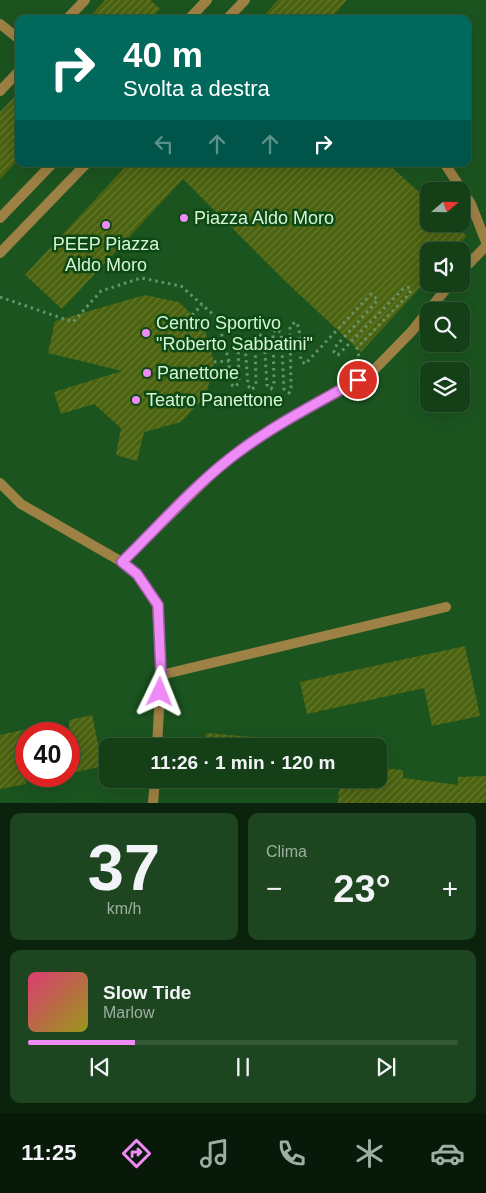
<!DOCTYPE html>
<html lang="it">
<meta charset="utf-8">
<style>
body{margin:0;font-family:Arial,sans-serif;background:#1d4620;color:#f1f3f6;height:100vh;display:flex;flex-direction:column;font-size:19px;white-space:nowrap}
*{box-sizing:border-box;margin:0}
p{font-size:16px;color:#9dafa1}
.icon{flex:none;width:28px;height:28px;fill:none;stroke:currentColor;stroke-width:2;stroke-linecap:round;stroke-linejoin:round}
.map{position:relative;height:803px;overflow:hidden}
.panel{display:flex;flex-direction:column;gap:10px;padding:10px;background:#0b230d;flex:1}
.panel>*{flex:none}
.top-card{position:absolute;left:15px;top:15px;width:456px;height:152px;border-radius:10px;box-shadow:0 5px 20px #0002,0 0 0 1px #335836;background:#00695c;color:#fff;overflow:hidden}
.needle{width:32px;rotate:70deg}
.fabs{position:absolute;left:420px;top:182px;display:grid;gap:10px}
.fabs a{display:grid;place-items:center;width:50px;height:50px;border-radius:10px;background:#143f17;box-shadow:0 5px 20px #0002,0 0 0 1px #335836;font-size:25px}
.speed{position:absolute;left:15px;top:722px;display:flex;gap:10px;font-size:25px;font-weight:700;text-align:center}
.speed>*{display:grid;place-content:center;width:65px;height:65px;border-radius:50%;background:#143f17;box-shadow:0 5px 20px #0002,0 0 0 1px #335836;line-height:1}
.speed .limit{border:8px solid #d22;background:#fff;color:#111}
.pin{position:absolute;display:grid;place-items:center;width:42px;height:42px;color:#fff;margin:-21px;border:2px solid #fff;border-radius:50%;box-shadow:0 1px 5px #0007}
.me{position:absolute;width:55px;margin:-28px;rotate:2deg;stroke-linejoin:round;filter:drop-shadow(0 0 4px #0008)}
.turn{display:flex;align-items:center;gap:18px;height:105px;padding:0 25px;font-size:22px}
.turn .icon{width:65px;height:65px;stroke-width:2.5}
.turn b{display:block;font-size:35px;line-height:42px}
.lanes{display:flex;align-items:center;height:48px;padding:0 25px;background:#0003;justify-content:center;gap:25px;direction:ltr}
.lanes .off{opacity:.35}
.big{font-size:38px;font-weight:600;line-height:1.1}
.panel .card{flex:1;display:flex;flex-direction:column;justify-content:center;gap:8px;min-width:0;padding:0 18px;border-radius:10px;background:#1d4620}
.panel .dial{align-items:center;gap:0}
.dial b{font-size:65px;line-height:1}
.song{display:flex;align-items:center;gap:15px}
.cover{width:60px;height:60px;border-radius:8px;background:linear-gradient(135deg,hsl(340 70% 55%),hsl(60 70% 35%))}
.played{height:5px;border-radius:2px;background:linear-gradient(90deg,#ef8bf7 25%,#335836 25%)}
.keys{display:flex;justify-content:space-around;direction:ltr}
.heat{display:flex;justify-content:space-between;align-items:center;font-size:28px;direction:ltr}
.panel .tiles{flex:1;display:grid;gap:10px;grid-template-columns:1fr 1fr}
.card:last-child{grid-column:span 2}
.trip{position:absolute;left:99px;top:738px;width:288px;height:50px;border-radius:10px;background:#143f17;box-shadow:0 5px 20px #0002,0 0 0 1px #335836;font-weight:600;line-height:50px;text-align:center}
.menu{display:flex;height:80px;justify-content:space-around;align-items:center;background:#081909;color:#9dafa1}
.menu .icon{width:35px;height:35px}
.menu .on{color:#ef8bf7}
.menu b{font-size:22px;color:#f1f3f6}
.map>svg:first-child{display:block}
.building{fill:url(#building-hatch)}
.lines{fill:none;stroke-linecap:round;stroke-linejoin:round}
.path{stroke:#669468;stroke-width:3;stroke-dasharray:2.5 4;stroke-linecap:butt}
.service{stroke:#9e8144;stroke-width:10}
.tertiary{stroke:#9e8144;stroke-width:10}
.route-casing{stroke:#9b5aa1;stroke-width:12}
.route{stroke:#ef8bf7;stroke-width:9}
.poi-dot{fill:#ef8bf7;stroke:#0d4914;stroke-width:2}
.labels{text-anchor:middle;stroke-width:5;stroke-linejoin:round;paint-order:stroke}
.poi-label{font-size:18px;fill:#d7f5d6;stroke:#0d4914;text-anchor:start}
</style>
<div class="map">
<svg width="486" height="803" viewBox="0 0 486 803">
<defs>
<pattern id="building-hatch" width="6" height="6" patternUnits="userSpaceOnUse" patternTransform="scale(1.25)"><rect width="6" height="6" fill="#4b620f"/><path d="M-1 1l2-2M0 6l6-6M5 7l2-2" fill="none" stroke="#647931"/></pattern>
</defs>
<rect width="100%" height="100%" fill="#1b541f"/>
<g class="building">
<path d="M 105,0 L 150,0 L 160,9 L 150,19 L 88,19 Z"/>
<path d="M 278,0 L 347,0 L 330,19 L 261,19 Z"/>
<path d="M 19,92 L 19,159 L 0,179 L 0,112 Z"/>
<path d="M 128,164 L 388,164 L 429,201 L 429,224 L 453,224 L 467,236 L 453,251 L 429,251 L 429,278 L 361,352 L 284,280 L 183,179 L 62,309 L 25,275 Z"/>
<path d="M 145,295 L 179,302 L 204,327 L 214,362 L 206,396 L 181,422 L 144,432 L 137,461 L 116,455 L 121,428 L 94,404 L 61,414 L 54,392 L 122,371 L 48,353 L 55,321 Z"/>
<path d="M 465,646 L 480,716 L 432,726 L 424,688 L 307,714 L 300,682 Z"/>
<path d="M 92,715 L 103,766 L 69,774 L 69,720 Z"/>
<path d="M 26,729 L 26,784 L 0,789 L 0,735 Z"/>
<path d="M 206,733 L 321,743 L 321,744 L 370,746 L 205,746 Z"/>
<path d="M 378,768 L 403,770 L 403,778 L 458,785 L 458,777 L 486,776 L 486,803 L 338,803 L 339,788 L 232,779 L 378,779 Z"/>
</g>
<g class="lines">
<g class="path">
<path d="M 0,297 L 73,322 L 101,291 L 141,278 L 181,286 L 217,318 L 229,361 L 230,383 L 234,387 L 239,383 L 238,342 L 241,339 L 245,344 L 248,386 L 252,390 L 256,384 L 255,338 L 259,334 L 264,338 L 267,385 L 271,389 L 274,384 L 273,332 L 277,329 L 281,333 L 284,389 L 289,393 L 291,388 L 290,327 L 295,322 L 299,327 L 301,361 L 305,364 L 371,294 L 378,300 L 335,347 L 334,352 L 338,355 L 404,288 L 410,287 L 410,293 L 357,348 L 359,357 L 362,357"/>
<path d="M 192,315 L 202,305"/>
<path d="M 214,362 L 229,361"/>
</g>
<g class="service">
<path d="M 67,19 L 85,0"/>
<path d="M 0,24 L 19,39"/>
<path d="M 0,91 L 19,71"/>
<path d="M 445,164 L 471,204 L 486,242"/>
<path d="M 461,272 L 486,246"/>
<path d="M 122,562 L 211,475 L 240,450 L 298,413 L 373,371 L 412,331 L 450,284"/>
<path d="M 161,675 L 446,607"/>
</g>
<g class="tertiary">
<path d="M 189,19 L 207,0"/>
<path d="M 227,19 L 245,0"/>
<path d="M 0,218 L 52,164"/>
<path d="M 0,253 L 86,164"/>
<path d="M 0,483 L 21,504 L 122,562 L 137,574 L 157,605 L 161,675 L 157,746"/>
<path d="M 153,803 L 155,779"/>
</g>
</g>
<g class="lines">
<g class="route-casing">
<path id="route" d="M 160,692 L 161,674 L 158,605 L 137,574 L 122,562 C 160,525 198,481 241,450 C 278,423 319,402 358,380"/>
</g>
<use href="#route" class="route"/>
</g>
<g class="poi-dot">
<circle cx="184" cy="218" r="5"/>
<circle cx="106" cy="225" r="5"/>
<circle cx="146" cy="333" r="5"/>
<circle cx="147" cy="373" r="5"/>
<circle cx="136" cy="400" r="5"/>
</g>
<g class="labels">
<g class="poi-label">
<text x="194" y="224">Piazza Aldo Moro</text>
<text x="106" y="250" text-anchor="middle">PEEP Piazza<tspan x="106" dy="21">Aldo Moro</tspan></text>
<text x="156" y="329">Centro Sportivo<tspan x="156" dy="21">"Roberto Sabbatini"</tspan></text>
<text x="157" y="379">Panettone</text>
<text x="146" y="406">Teatro Panettone</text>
</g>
</g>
</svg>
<div class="fabs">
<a><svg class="needle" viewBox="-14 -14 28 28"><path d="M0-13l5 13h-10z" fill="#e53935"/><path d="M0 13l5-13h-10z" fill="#9dafa1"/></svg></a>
<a><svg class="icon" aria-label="sound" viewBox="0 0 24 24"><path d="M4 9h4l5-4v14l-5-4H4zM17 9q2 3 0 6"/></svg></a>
<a><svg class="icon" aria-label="search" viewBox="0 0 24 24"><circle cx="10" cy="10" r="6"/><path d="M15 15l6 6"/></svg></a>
<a><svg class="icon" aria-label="layers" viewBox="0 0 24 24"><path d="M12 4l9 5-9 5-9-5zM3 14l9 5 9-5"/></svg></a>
</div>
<div class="speed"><div class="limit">40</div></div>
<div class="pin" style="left:358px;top:380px;background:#d93025"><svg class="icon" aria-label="arrive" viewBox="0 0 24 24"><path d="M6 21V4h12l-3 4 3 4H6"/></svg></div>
<svg class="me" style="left:160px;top:692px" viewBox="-20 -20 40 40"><path d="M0-17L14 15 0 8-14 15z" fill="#ef8bf7" stroke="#fff" stroke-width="4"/></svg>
<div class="trip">11:26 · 1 min · 120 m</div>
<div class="top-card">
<div class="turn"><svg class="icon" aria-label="right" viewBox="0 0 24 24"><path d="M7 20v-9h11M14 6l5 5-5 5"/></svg><div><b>40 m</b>Svolta a destra</div></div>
<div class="lanes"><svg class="icon off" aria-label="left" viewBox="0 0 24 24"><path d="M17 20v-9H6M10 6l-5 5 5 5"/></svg><svg class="icon off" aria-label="ahead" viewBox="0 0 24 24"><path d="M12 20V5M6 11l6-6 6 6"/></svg><svg class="icon off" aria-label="ahead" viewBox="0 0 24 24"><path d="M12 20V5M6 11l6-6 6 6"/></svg><svg class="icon" aria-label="right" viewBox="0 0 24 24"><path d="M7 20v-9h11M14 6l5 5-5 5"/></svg></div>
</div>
</div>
<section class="panel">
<div class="tiles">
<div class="card dial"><b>37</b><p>km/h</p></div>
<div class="card"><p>Clima</p>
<div class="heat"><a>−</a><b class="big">23°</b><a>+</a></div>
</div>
<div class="card">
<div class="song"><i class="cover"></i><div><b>Slow Tide</b><p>Marlow</p></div></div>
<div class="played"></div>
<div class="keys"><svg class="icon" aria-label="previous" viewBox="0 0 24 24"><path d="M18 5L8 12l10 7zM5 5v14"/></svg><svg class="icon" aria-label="pause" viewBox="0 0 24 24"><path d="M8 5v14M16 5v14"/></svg><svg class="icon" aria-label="next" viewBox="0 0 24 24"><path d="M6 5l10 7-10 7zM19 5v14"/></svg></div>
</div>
</div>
</section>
<nav class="menu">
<b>11:25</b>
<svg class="icon on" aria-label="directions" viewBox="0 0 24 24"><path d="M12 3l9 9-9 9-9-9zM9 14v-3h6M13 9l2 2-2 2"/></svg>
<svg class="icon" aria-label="music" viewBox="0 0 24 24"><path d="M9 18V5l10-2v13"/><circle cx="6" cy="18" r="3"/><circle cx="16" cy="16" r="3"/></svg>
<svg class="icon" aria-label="phone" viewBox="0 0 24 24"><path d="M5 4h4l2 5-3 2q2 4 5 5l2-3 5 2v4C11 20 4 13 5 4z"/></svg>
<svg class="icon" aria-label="climate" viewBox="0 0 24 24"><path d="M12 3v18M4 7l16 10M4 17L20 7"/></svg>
<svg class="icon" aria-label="car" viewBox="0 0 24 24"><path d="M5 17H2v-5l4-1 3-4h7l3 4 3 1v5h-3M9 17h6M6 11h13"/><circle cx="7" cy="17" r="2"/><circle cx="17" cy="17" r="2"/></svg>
</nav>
